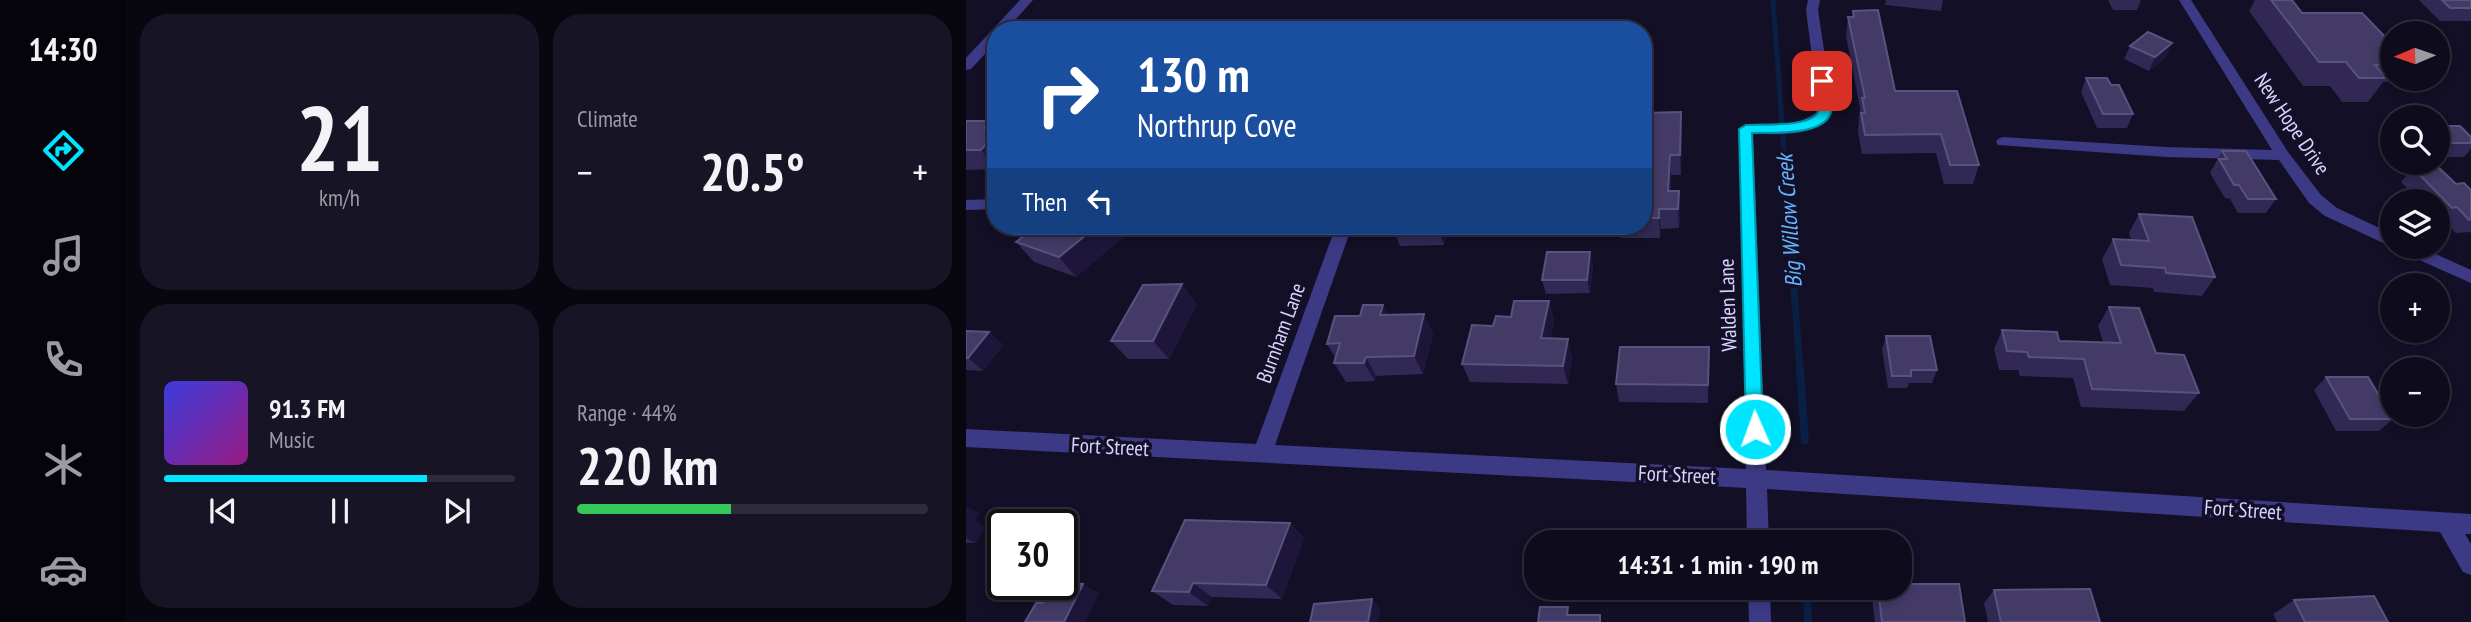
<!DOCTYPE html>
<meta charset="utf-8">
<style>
body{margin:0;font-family:"PT Sans Narrow",sans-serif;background:#171425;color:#f1f3f6;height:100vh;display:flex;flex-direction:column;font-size:26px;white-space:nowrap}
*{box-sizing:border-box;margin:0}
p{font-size:23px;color:#9b9ba3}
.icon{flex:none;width:38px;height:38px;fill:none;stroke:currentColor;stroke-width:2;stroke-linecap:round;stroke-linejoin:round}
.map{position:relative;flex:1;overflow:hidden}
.drawer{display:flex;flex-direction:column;gap:14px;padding:14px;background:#08060f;width:840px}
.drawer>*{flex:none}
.hud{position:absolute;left:21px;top:21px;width:665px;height:214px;border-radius:28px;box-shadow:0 4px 10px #0003,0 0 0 2px #2e2b3b;background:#1a4fa0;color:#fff;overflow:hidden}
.needle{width:46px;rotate:268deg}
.fabs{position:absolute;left:1414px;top:21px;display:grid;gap:14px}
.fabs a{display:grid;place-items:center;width:70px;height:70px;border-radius:50%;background:#0e0b1c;box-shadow:0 4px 10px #0003,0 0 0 2px #2e2b3b;font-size:35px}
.speed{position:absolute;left:21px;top:509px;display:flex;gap:14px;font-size:35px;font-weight:700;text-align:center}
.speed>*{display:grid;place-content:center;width:91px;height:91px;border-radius:50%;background:#0e0b1c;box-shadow:0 4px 10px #0003,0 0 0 2px #2e2b3b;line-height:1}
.speed .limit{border:4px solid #111;border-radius:10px;background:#fff;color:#111}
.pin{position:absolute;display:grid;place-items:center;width:60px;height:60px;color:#fff;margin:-30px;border-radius:14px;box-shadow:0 4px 10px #0006}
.me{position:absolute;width:77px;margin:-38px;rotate:358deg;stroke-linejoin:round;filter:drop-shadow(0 0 5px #0008)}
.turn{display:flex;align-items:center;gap:24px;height:147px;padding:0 35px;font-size:32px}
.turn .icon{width:91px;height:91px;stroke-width:2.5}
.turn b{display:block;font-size:49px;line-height:60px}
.then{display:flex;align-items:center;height:66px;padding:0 35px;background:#0003;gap:14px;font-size:26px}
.big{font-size:52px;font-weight:600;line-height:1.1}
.drawer .tile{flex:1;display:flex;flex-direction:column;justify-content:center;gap:10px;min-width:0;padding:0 24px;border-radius:28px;background:#171425}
.drawer .dial{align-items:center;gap:0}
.dial b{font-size:91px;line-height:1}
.song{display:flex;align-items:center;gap:21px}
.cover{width:84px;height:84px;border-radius:10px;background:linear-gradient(135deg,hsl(240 70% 55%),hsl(310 70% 35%))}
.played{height:7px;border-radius:4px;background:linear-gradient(90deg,#00e5ff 75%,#2e2b3b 75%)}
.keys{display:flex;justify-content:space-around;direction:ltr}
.heat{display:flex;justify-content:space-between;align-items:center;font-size:38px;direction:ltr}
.charge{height:10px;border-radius:5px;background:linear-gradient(90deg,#34c759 44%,#2e2b3b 0)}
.drawer .tiles{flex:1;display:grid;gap:14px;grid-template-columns:repeat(2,1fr)}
.trip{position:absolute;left:558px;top:530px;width:388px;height:70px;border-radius:28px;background:#0e0b1c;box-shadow:0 4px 10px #0003,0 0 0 2px #2e2b3b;font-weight:600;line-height:70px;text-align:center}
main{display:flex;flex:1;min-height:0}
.dock{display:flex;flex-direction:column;width:126px;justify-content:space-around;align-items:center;background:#06040b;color:#9b9ba3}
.dock .icon{width:49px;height:49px}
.dock .current{color:#00e5ff}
.dock b{font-size:32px;color:#f1f3f6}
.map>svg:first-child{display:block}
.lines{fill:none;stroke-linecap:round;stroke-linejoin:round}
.stream-far2{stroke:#0a1f44;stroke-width:5}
.stream-far1{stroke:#0a1f44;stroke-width:7}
.stream{stroke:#0a1f44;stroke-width:8}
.minor{fill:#3d3a85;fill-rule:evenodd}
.wall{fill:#312854}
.shaded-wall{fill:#1d163a}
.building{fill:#433a66;stroke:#5a527e;stroke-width:2}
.route{fill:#00e5ff;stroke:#0095a6;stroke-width:2}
.labels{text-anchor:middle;stroke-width:7;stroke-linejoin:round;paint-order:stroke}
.street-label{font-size:21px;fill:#d9d4ff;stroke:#130f26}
.water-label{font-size:23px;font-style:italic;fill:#62b6ff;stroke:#130f26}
</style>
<main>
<nav class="dock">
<b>14:30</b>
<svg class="icon current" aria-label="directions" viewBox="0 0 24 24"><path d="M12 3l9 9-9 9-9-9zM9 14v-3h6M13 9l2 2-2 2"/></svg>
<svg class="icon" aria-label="music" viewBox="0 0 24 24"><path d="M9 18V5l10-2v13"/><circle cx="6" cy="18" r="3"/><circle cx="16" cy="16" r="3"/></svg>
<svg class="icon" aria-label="phone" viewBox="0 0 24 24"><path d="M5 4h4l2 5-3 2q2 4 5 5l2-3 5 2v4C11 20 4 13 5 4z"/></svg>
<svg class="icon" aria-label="climate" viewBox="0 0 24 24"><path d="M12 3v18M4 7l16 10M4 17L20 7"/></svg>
<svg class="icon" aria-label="car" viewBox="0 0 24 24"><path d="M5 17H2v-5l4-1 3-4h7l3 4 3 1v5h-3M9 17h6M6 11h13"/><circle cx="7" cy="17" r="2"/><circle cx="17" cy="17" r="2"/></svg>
</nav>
<section class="drawer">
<div class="tiles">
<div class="tile dial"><b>21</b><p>km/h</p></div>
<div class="tile"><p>Climate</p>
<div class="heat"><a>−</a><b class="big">20.5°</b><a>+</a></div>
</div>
<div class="tile">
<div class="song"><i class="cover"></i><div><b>91.3 FM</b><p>Music</p></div></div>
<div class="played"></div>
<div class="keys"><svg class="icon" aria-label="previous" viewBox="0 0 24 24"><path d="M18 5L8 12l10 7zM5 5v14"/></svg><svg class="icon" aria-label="pause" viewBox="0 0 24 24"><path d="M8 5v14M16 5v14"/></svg><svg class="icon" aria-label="next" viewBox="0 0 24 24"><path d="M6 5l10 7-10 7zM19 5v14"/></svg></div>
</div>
<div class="tile"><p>Range · 44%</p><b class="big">220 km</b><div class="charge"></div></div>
</div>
</section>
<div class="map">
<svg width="1505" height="622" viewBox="0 0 1505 622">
<rect width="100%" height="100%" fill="#130f26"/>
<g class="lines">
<path class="stream-far2" d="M 807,0 L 819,166"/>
<path class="stream-far1" d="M 819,165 L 834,371"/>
<g class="stream">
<path d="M 834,369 L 839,441"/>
<path d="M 839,535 L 839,542"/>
<path d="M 841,588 L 842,622"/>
</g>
<g class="minor">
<path d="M 54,0 L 67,0 L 40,30 L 30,30 L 30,42 L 5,69 L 0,70 L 0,58 Z"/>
<path d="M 842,0 L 854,0 L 852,10 L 866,104 C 860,139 815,134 787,134 L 800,470 L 1505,514 L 1505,534 L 1499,534 L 1505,544 L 1505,575 L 1497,572 L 1474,532 L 801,489 L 803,542 L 781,542 L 780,488 L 0,447 L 0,429 L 290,444 L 370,226 L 386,226 L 309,445 L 780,469 L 773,129 L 780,124 L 831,123 L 850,113 L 852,104 L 840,10 Z"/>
<path d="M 1213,0 L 1225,0 L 1322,152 L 1355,195 L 1371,208 L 1426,234 L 1426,247 L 1359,216 L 1343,203 L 1313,160 L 1200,157 L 1032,145 L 1030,142 L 1032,139 L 1037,137 L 1200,147 L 1306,150 Z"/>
<path d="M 30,199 L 30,209 L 0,210 L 0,200 Z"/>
<path d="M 1431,247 L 1454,247 L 1505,270 L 1505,283 L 1433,251 Z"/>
<path d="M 782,588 L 804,588 L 805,622 L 783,622 Z"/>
</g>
</g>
<g class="wall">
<path d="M 920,0 L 977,0 L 975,11 L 919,5 Z"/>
<path d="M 1142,0 L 1175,0 L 1171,10 L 1147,10 Z"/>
<path d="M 1289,0 L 1326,0 L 1336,13 L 1426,44 L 1426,77 L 1422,82 L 1417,82 L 1402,102 L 1376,102 L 1364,86 L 1337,86 L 1283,11 Z"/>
<path d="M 1453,0 L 1505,0 L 1505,21 L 1474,21 Z"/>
<path d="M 887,11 L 929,91 L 1013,165 L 1007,184 L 978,184 L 970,153 L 896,154 L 892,132 L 894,108 L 880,36 L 882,17 L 886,17 Z"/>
<path d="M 1164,46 L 1200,57 L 1183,71 L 1158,59 Z"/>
<path d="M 1120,78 L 1145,85 L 1167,114 L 1161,128 L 1131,128 L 1115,92 Z"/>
<path d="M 677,120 L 716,132 L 715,175 L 705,175 L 705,191 L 714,211 L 713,228 L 695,229 L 694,238 L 655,238 L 654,226 L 677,226 Z"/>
<path d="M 0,121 L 30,126 L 30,169 L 0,170 Z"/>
<path d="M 1472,126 L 1505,137 L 1505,149 L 1498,157 L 1472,157 Z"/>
<path d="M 1256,151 L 1310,199 L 1300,213 L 1272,213 L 1264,199 L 1259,198 L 1244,173 Z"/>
<path d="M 1447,168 L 1505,190 L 1505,232 L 1490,233 L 1478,221 L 1473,222 L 1472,220 L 1472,201 L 1454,201 L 1435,182 Z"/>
<path d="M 1173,214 L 1249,277 L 1236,296 L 1188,292 L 1187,288 L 1144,285 L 1136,259 L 1147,239 L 1165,240 L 1163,233 Z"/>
<path d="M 70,226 L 158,226 L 163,232 L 110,277 L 68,262 L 50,242 Z"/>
<path d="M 426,226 L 497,226 L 495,234 L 481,234 L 478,245 L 434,246 Z"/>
<path d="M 624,252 L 627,266 L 624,293 L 580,294 L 576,280 Z"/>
<path d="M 583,301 L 588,320 L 584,338 L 606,357 L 602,384 L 504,382 L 496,364 L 527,326 L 545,317 Z"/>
<path d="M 231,304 L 203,359 L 162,359 L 145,341 Z"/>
<path d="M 417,305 L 422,315 L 467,333 L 457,374 L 410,376 L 409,381 L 380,382 L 368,363 L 370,359 L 361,344 L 394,316 Z"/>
<path d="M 1143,307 L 1190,353 L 1233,393 L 1218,411 L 1115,407 L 1107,378 L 1054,376 L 1052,370 L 1033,370 L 1028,349 L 1036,330 L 1093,341 L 1137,342 L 1132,326 Z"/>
<path d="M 0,331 L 23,332 L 37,345 L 17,371 L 0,370 Z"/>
<path d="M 920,336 L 971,370 L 966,383 L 943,383 L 941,388 L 922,388 L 916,349 Z"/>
<path d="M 743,347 L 742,403 L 653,402 L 650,384 Z"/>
<path d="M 1360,377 L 1427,419 L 1413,431 L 1370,431 L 1348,390 Z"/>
<path d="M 0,506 L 13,514 L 8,520 L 19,527 L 9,543 L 0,543 Z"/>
<path d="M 324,523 L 338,538 L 316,599 L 246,597 L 242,606 L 207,605 L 186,591 Z"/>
<path d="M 910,588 L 934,588 L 999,622 L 909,622 L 906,598 Z"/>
<path d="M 1028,590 L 1134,622 L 1022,622 L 1018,603 Z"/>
<path d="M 1328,600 L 1422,622 L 1311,622 L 1307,614 Z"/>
</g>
<g class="shaded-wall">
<path d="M 1206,43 L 1200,57 L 1183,71 L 1189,57 Z"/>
<path d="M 715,112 L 716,132 L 715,175 L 714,155 Z"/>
<path d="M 25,121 L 30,126 L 30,167 L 15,150 L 19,128 Z"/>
<path d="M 704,155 L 705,175 L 704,211 L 702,191 Z"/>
<path d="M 713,191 L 714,211 L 713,228 L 712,209 Z"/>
<path d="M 693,209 L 695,229 L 694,238 L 693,218 Z"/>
<path d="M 131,226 L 158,226 L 163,232 L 110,277 L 93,257 Z"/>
<path d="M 471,226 L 478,226 L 481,234 L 478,245 Z"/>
<path d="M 492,226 L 497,226 L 495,234 Z"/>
<path d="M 624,252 L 627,266 L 624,293 L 621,280 Z"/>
<path d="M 216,284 L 231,304 L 203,359 L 187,341 Z"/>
<path d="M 583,301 L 588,320 L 581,357 L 575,338 Z"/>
<path d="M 417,305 L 426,324 L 414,315 Z"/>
<path d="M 458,314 L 467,333 L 457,374 L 448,356 Z"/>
<path d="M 23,332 L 37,345 L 17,371 L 2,358 Z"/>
<path d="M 602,339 L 606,357 L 602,384 L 597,366 Z"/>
<path d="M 400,357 L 410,376 L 409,381 L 398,363 Z"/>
<path d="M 0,506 L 13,514 L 8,520 L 19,527 L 9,543 L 0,538 Z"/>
<path d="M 324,523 L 338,538 L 316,599 L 300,585 Z"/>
<path d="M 227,583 L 246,597 L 242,606 L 223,592 Z"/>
<path d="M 117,584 L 133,593 L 119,622 L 98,622 Z"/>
<path d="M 406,599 L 415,609 L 412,622 L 402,622 Z"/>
</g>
<g class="building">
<path d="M 1305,0 L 1326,0 L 1336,13 L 1396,13 L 1426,44 L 1426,58 L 1417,58 L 1423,65 L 1409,65 L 1420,78 L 1393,78 L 1380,62 L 1353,62 Z"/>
<path d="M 1476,0 L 1505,0 L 1505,8 L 1484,8 Z"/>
<path d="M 912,10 L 929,91 L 991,91 L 1013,165 L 984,165 L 975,134 L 899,135 L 895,113 L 899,113 L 896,98 L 899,98 L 882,17 L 888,17 L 887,11 Z"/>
<path d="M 1182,32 L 1206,43 L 1189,57 L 1164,46 Z"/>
<path d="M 1120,78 L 1141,78 L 1145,85 L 1153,85 L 1167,114 L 1137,114 Z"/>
<path d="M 715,112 L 714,155 L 704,155 L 702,191 L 713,191 L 712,209 L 693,209 L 693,218 L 677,218 L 678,113 Z"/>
<path d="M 0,121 L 25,121 L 19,128 L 30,128 L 30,132 L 15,150 L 0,150 Z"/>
<path d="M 1472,126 L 1494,126 L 1505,137 L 1505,143 L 1472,143 Z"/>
<path d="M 1256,151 L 1280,151 L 1310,199 L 1282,199 L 1273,185 L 1268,185 L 1253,159 L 1261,159 Z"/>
<path d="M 1471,166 L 1490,184 L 1498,183 L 1505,190 L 1505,219 L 1503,220 L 1491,207 L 1486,208 L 1447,168 Z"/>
<path d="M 1173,214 L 1226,217 L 1249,277 L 1200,273 L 1199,268 L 1155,265 L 1147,239 L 1183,241 Z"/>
<path d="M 70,226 L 131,226 L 93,257 L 50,242 Z"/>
<path d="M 581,252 L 624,252 L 621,280 L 576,280 Z"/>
<path d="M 216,284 L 187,341 L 145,341 L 177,285 Z"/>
<path d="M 548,301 L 583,301 L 575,338 L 602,339 L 597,366 L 496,364 L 506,325 L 527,326 L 530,316 L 545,317 Z"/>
<path d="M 397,305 L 417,305 L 414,315 L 458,314 L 448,356 L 400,357 L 398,363 L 368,363 L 374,343 L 361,344 L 369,316 L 394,316 Z"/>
<path d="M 1143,307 L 1173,308 L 1190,353 L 1218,355 L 1233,393 L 1126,389 L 1118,359 L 1063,357 L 1061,352 L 1041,351 L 1036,330 L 1091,332 L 1093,341 L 1155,343 Z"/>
<path d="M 0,331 L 23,332 L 2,358 L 0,358 Z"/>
<path d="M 920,336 L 964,336 L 971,370 L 945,370 L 945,376 L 926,376 Z"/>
<path d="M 654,347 L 743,347 L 742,385 L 650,384 Z"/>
<path d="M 1360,377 L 1402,377 L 1427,419 L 1384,419 Z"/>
<path d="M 219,520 L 324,523 L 300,585 L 227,583 L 223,592 L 186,591 Z"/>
<path d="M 96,583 L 117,584 L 98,622 L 59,622 L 70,603 L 77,603 L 86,584 L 96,584 Z"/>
<path d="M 934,584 L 993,584 L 999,622 L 916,622 L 912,588 L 934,588 Z"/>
<path d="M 1124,589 L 1134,622 L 1035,622 L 1028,590 Z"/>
<path d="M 1408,596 L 1422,622 L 1339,622 L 1328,600 Z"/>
<path d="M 406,599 L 402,622 L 344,622 L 348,604 Z"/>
<path d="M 574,607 L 602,607 L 601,615 L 634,615 L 634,622 L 572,622 Z"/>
</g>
<path class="route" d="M 856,77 L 862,81 C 863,89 867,100 866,109 C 862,137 807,132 786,133 L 797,429 L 795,434 L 789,436 L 782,434 L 780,429 L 773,129 L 780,125 C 795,124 850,128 853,109 C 854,101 851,89 850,81 Z"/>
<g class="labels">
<g class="street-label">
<text transform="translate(1326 124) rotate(56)" y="7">New Hope Drive</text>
<text transform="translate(762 305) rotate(-92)" y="7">Walden Lane</text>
<text transform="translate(315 333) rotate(-70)" y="7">Burnham Lane</text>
<text transform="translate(144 447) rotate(3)" y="7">Fort Street</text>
<text transform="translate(711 475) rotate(3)" y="7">Fort Street</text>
<text transform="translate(1277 510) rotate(4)" y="7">Fort Street</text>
</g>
<g class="water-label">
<text transform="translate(823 221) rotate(-94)" y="8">Big Willow Creek</text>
</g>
</g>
</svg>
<div class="fabs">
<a><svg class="needle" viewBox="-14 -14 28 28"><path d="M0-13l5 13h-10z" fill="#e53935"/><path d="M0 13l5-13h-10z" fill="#9b9ba3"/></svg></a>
<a><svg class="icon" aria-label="search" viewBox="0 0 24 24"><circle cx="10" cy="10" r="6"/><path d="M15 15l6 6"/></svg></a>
<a><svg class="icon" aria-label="layers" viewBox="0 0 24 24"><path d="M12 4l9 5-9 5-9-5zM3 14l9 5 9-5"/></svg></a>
<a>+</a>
<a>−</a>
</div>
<div class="speed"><div class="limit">30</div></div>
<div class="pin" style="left:856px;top:81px;background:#d93025"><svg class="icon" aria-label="arrive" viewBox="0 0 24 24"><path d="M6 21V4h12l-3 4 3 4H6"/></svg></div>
<svg class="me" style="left:789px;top:429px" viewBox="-20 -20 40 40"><circle r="17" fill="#00e5ff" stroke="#fff" stroke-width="3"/><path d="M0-11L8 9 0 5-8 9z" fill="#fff"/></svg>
<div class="trip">14:31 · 1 min · 190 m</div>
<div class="hud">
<div class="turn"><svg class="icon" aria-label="right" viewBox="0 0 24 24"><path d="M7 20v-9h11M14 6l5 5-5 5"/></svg><div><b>130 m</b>Northrup Cove</div></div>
<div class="then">Then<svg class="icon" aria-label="left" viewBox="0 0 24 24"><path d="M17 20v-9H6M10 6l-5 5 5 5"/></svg></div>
</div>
</div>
</main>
